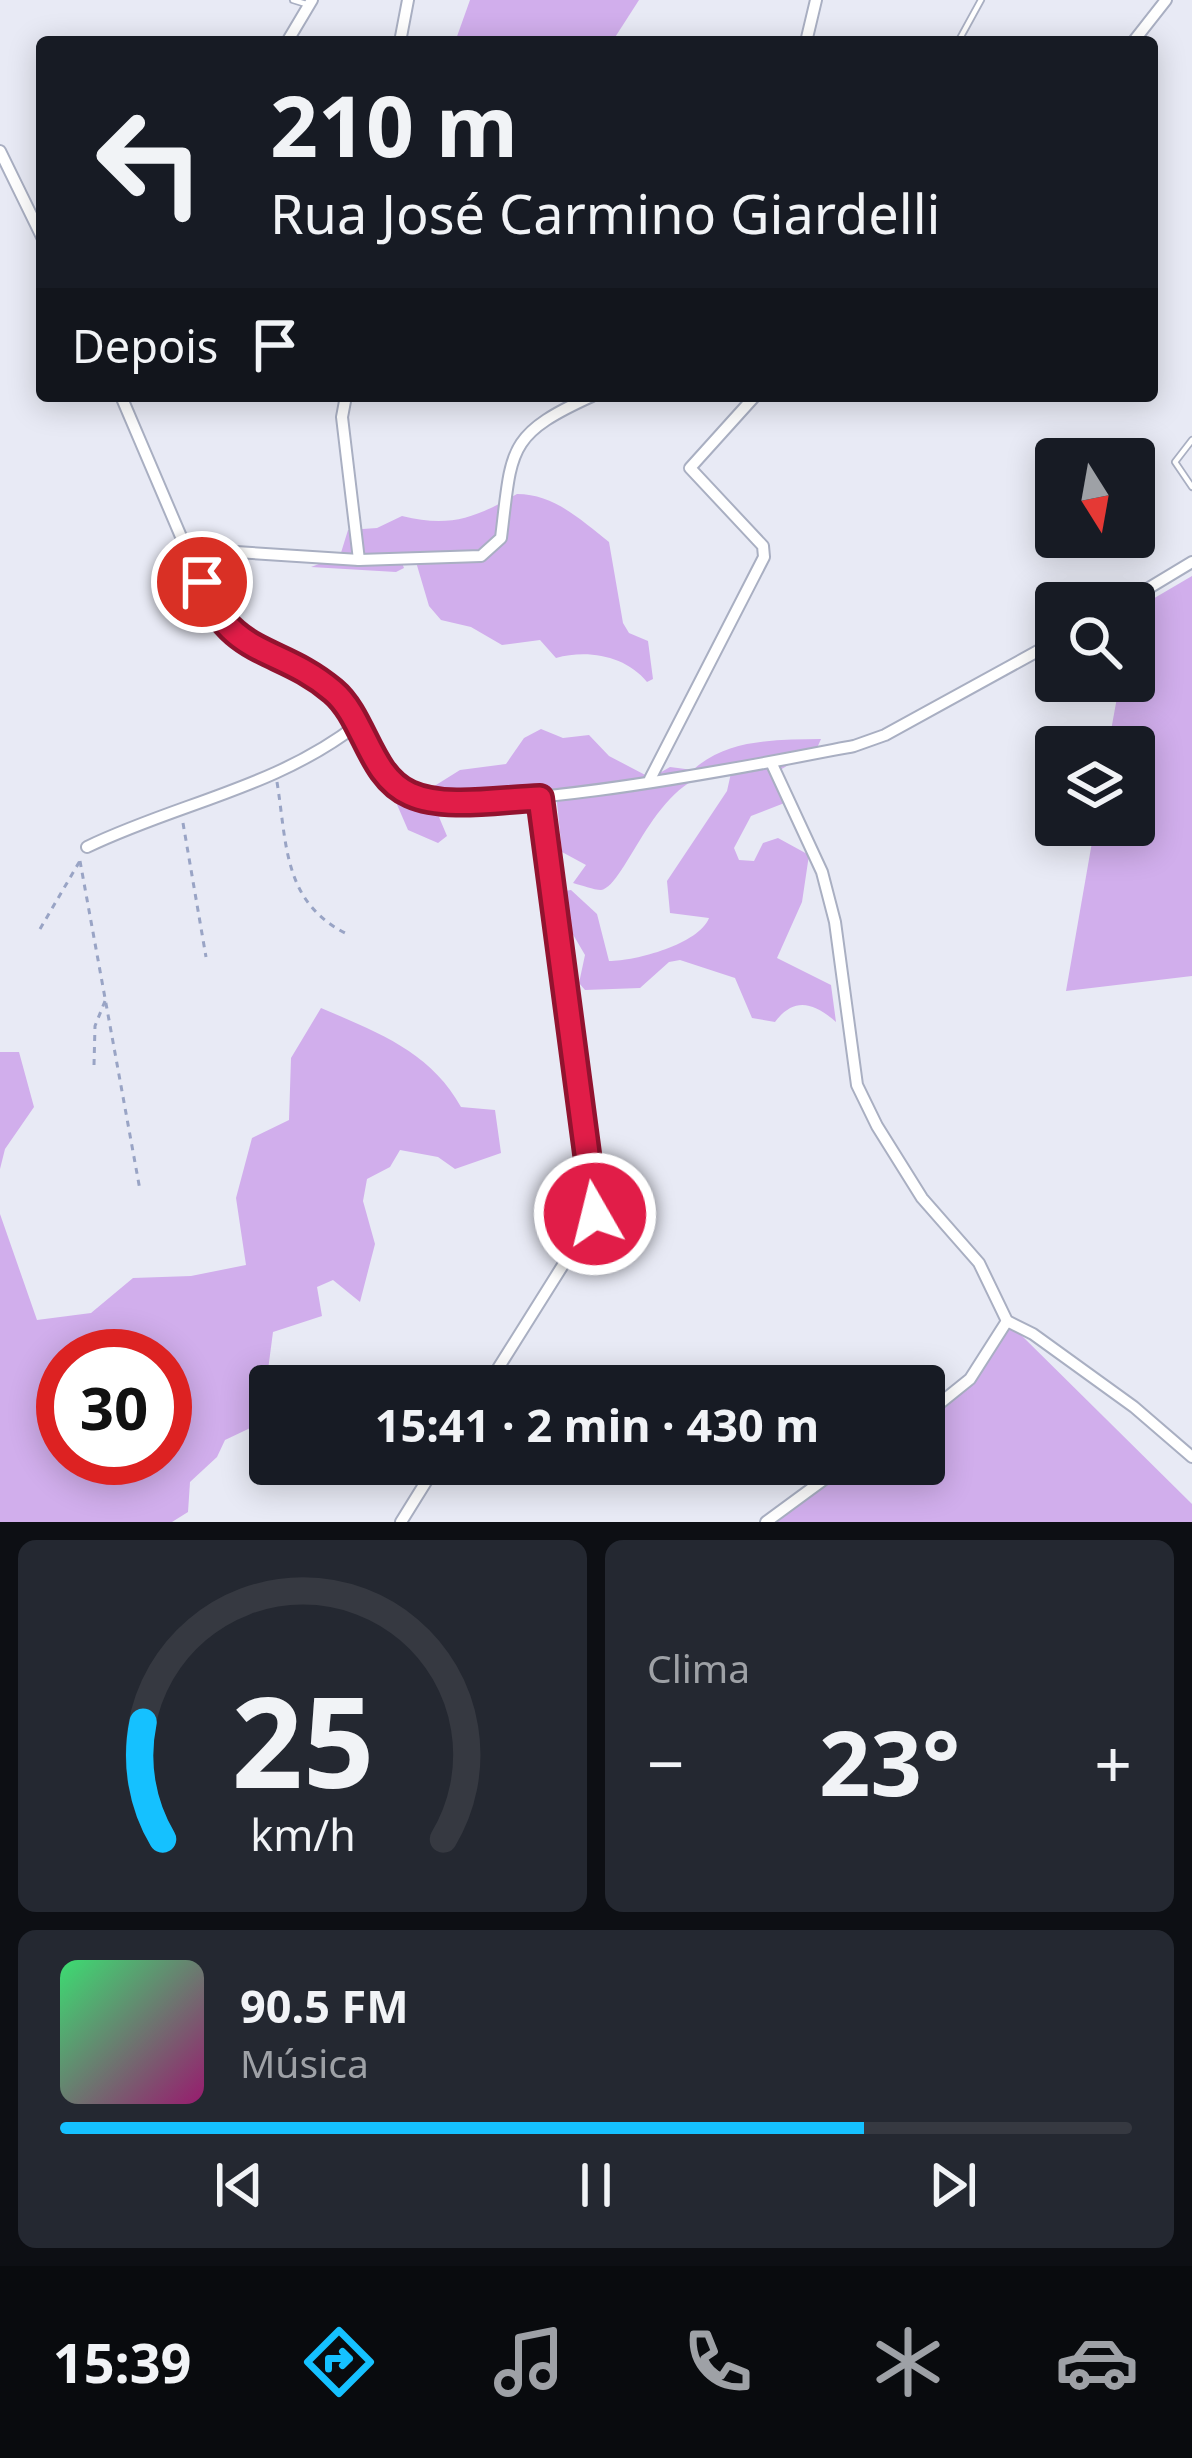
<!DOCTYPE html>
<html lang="pt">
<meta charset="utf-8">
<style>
body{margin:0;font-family:"Noto Sans",sans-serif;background:#242831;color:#f1f3f6;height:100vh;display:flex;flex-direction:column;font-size:45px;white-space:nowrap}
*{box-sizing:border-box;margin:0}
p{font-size:39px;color:#9ea1a6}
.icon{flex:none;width:66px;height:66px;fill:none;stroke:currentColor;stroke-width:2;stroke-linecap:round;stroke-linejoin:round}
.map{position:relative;height:1522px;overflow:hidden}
.side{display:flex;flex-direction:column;gap:18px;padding:18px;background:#0d0f14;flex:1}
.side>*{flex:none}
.banner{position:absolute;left:36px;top:36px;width:1122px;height:366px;border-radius:12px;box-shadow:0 6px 30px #0003;background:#171b24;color:#f1f3f6;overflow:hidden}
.needle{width:78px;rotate:169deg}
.fabs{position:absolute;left:1035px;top:438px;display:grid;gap:24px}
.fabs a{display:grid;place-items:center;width:120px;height:120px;border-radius:12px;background:#171b24;box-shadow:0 6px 30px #0003;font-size:60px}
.speed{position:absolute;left:36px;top:1329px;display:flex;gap:24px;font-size:60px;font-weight:700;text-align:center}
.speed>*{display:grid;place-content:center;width:156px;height:156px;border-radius:50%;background:#171b24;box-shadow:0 6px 30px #0003;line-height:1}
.speed .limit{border:18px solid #d22;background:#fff;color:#111}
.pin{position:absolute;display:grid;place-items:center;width:102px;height:102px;color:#fff;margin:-51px;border:6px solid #fff;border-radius:50%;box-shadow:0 3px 12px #0007}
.me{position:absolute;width:132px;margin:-66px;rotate:352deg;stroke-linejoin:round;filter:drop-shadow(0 0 9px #0008)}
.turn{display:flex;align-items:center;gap:42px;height:252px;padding:0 36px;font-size:54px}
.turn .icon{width:156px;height:156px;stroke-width:2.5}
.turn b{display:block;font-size:84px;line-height:102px}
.then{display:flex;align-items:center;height:114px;padding:0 36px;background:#0003;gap:24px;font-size:45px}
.big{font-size:90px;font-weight:700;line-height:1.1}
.side .tile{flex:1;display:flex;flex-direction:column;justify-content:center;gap:18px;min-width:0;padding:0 42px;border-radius:18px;background:#242831}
.side .dial{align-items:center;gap:0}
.dial svg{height:312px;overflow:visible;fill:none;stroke:#363941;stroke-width:7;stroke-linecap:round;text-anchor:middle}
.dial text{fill:#f1f3f6;stroke:none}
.song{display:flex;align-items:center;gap:36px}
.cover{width:144px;height:144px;border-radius:18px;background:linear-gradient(135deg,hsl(140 70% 55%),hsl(320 70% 35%))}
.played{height:12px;border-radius:6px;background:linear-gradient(90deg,#15c1ff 75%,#363941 75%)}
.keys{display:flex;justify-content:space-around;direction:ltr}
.heat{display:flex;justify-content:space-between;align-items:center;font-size:66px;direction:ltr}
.side .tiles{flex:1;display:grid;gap:18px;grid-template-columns:1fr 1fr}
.tile:last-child{grid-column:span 2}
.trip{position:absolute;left:249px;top:1365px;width:696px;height:120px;border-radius:12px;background:#171b24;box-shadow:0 6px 30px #0003;font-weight:700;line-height:120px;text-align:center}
.dock{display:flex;height:192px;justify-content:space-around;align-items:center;background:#090b0e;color:#9ea1a6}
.dock .icon{width:84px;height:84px}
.dock .selected{color:#15c1ff}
.dock b{font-size:54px;color:#f1f3f6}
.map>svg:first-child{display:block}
.green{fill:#d1aeec;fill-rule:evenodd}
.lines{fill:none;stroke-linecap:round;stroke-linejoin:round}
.service-casing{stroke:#a9afc2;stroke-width:8}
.minor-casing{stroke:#a9afc2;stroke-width:14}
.path{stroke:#99a4c5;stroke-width:3;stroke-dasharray:6 6;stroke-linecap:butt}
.service{stroke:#fff;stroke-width:4.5}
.minor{stroke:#fff;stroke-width:10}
.route-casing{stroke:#92132f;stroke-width:30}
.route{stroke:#e11d48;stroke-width:21}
</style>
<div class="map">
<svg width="1192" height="1522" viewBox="0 0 1192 1522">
<rect width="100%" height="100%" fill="#e8eaf5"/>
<g class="green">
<path d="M 470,0 L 639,0 L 612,42 L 455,42 Z"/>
<path d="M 517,494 C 554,494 581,520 609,542 L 623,623 L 629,633 L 648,641 L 653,679 L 647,682 C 626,656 588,649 556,658 L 540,640 L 502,645 L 471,627 L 441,620 L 429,606 L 416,562 L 400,558 L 404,568 L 396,572 L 311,567 L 340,556 L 348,530 L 377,528 L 402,516 C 450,528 475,518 517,494 Z"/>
<path d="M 1192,576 L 1192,976 L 1066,991 L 1095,825 L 1134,825 L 1134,747 L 1108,747 L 1120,681 L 1134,681 L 1134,610 Z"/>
<path d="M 541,729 L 563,738 L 589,735 L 609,756 L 651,778 L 670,767 L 693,770 C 727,738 777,740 821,739 L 817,748 L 775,773 L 787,802 L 751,816 L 734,848 L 739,860 L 754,861 L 763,843 L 778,838 L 809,855 L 802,902 L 777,958 L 831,985 L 836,1022 C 813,1002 794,997 775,1022 L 752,1018 L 735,978 L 680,960 L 669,962 L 640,988 L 585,990 L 579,983 L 585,955 L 571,931 L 564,891 L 571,890 L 597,914 L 609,961 C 636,961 699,944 709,918 L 670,913 L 667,881 L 727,791 L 731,773 C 658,763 628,886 601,890 C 594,890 581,885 573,883 L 586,865 L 562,852 L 556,793 C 513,789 477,796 439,817 L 447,836 L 438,843 L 408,830 L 392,793 L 404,786 L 428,790 L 460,770 L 506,764 L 524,738 Z"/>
<path d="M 321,1008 C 377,1032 431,1052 461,1107 L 495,1110 L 501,1153 L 455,1169 L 438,1157 L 400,1150 L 390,1167 L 367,1179 L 363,1201 L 375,1244 L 360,1302 L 333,1280 L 317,1287 L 322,1316 L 273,1332 L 261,1423 L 225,1440 L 217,1457 L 190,1482 L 188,1512 L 172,1522 L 0,1522 L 0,1214 L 37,1320 L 91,1313 L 133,1278 L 191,1276 L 246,1265 L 236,1198 L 252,1138 L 289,1120 L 291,1058 ZM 165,1356 L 165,1458 L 63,1458 L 63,1356 Z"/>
<path d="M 0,1052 L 19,1052 L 34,1107 L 5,1149 L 0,1169 Z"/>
<path d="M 1007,1321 L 1192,1504 L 1192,1522 L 766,1522 L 845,1464 L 924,1464 L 924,1416 L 955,1394 Z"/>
</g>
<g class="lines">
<g class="service-casing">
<g id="service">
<path d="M 293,0 L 306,4"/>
<path d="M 958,42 L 981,0"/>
<path d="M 1192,440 L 1175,462 L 1192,487"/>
</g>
</g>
<g class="minor-casing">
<g id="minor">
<path d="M 287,42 L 312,0"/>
<path d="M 400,42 L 408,0"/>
<path d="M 806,42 L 816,0"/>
<path d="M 1133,42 L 1166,0"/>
<path d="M 0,151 L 42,237"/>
<path d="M 121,396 L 214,614 C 250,655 299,658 335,693 C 364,720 370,767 402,790 C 453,827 780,760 854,746 L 885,735 L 1056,641"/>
<path d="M 346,396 L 342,417 L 359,560"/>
<path d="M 189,549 L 359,560 L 481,556 L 501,538 C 512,449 506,435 592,396"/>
<path d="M 1124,603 L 1192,562"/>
<path d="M 771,762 L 822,872 L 835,922 L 857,1085 L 877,1126 L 922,1198 L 979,1263 L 1007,1321 L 1033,1334 L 1134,1407 L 1192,1457"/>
<path d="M 650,779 L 764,557 L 763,546 L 690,468 L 755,396"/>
<path d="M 87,847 C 178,803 276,788 358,724"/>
<path d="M 487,1386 L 595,1214 L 540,798"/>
<path d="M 924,1416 L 970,1379 L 1007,1321"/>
<path d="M 401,1522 L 437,1464"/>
<path d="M 766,1522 L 845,1464"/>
</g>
</g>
<g class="path">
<path d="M 277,782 C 287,844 283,901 345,933"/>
<path d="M 183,823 L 206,957"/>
<path d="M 80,861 L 140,1190"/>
<path d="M 40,929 L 81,859"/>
<path d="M 94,1065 L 95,1026 L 105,1001"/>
</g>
<use href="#service" class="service"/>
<use href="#minor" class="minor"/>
</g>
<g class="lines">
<g class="route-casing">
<path id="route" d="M 202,582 C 231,659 279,645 333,691 C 365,718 369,776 410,794 C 445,810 502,799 540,798 L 595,1214"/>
</g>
<use href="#route" class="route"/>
</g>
</svg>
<div class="fabs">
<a><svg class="needle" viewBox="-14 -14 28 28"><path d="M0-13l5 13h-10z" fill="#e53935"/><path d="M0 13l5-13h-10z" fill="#9ea1a6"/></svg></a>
<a><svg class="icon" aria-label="search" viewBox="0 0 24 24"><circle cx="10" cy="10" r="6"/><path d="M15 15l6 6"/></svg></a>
<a><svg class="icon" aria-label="layers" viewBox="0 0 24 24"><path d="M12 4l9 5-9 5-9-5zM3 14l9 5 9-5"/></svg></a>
</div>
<div class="speed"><div class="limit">30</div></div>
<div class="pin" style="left:202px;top:582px;background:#d93025"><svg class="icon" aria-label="arrive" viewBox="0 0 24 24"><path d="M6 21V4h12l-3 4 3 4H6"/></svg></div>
<svg class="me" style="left:595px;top:1214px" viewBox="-20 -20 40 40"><circle r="17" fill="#e11d48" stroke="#fff" stroke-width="3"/><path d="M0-11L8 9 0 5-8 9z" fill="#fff"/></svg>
<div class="trip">15:41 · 2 min · 430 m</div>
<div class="banner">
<div class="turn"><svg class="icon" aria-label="left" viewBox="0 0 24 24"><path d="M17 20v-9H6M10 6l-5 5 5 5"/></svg><div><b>210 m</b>Rua José Carmino Giardelli</div></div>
<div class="then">Depois<svg class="icon" aria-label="arrive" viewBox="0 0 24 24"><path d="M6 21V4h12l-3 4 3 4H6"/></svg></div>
</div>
</div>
<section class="side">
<div class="tiles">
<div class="tile dial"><svg viewBox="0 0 100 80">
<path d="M14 69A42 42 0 1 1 86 69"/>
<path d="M14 69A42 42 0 0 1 9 39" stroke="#15c1ff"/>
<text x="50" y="56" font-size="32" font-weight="700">25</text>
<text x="50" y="72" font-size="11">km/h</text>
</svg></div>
<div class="tile"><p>Clima</p>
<div class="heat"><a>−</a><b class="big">23°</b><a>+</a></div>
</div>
<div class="tile">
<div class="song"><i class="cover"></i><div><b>90.5 FM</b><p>Música</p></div></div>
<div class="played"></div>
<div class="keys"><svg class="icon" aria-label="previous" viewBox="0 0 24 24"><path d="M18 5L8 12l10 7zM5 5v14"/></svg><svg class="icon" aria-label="pause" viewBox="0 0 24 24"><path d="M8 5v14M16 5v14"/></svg><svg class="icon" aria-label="next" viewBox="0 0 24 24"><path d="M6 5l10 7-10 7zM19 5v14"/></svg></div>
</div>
</div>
</section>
<nav class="dock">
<b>15:39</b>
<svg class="icon selected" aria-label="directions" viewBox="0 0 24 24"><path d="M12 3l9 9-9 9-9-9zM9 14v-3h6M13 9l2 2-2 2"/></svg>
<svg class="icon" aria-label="music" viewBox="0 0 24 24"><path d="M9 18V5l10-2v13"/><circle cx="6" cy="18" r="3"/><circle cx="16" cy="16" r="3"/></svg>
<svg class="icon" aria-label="phone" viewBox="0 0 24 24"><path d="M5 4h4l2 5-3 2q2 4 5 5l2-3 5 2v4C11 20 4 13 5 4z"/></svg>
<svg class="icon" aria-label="climate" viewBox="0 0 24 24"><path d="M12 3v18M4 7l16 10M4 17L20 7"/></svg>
<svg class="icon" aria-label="car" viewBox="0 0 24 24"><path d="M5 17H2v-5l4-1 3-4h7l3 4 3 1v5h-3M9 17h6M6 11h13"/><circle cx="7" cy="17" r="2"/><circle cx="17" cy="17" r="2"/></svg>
</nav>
